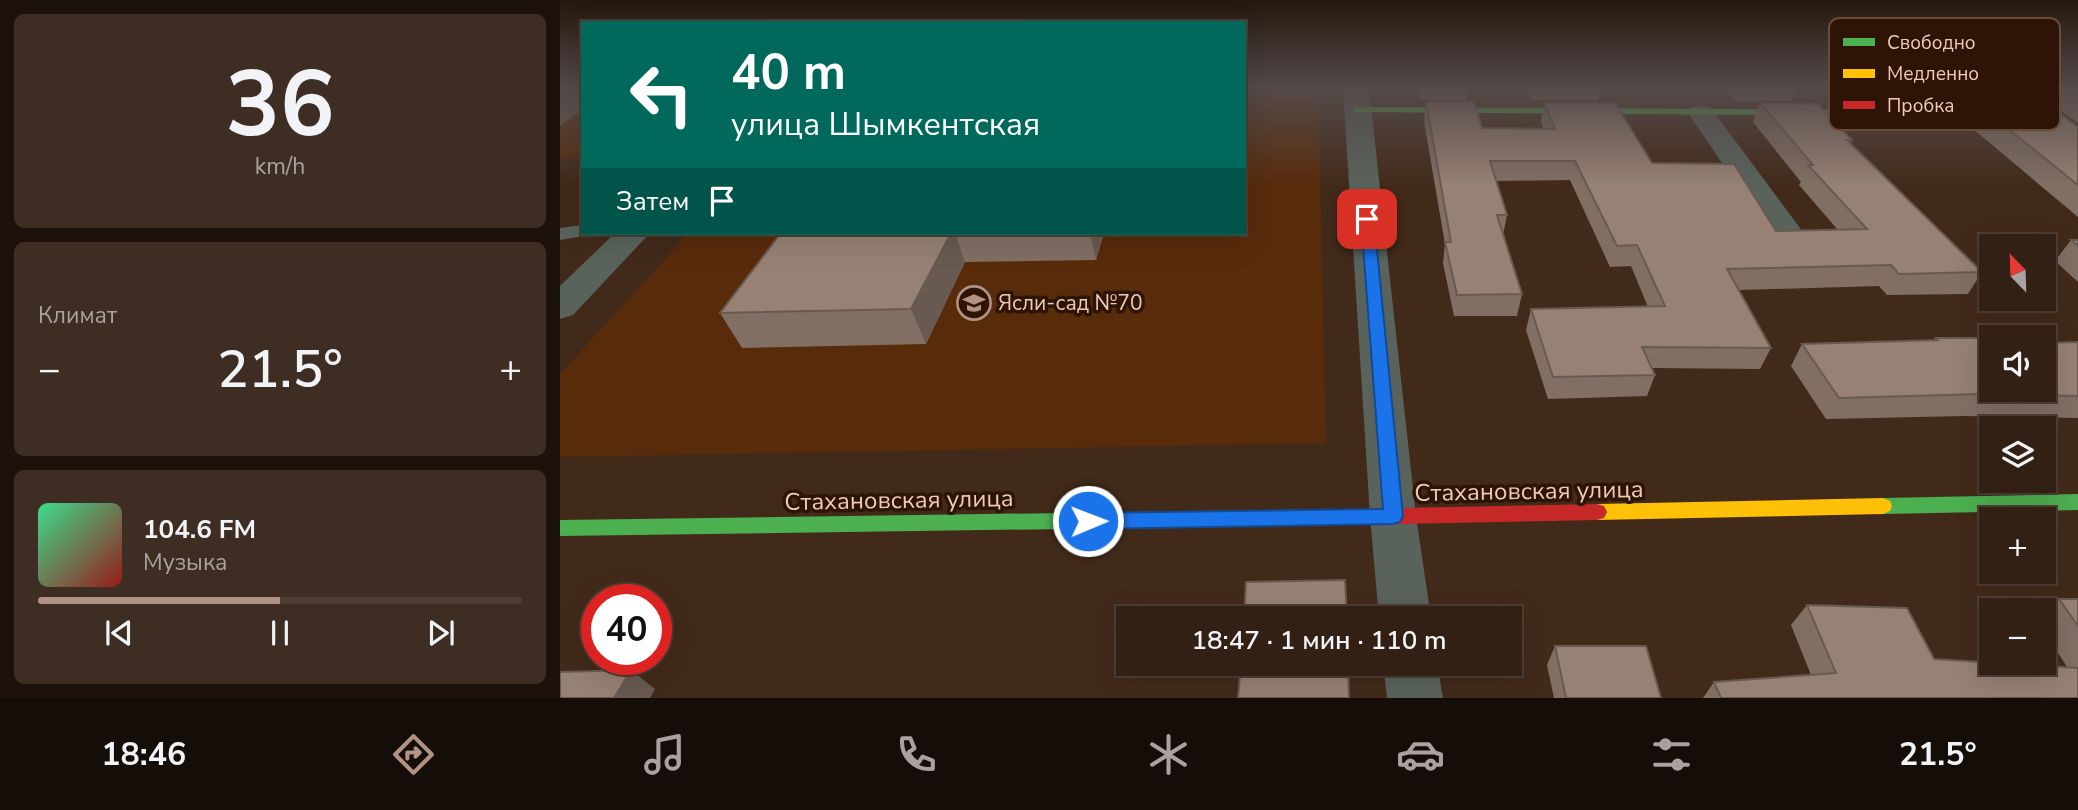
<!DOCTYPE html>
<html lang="ru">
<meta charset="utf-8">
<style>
body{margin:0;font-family:"Nunito Sans",sans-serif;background:#3d2d22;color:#f1f3f6;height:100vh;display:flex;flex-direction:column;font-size:26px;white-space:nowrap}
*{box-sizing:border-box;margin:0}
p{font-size:23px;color:#a8a3a0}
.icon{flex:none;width:38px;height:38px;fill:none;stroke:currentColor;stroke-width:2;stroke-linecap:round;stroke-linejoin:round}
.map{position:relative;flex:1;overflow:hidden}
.panel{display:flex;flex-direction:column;gap:14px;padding:14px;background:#1c120b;width:560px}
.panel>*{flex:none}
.top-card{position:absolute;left:21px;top:21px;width:665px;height:214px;border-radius:0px;box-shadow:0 7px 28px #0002,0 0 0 2px #4d3e34;background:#00695c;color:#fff;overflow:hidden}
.needle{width:46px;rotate:337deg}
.tools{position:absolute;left:1419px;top:234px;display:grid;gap:14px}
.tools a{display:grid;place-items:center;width:77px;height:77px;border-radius:0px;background:#322014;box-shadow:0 7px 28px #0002,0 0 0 2px #4d3e34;font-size:35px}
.speed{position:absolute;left:21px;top:584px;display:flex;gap:14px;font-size:35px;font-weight:700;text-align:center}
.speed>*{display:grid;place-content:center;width:91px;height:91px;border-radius:50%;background:#322014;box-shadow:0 7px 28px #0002,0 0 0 2px #4d3e34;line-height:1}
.speed .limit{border:10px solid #d22;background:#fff;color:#111}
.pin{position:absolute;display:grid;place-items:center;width:60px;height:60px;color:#fff;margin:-30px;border-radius:14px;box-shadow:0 4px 10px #0006}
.me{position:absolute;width:77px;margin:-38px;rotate:89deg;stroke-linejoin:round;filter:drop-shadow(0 0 5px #0008)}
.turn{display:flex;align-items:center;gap:24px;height:147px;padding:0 35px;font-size:32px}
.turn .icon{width:91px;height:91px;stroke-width:2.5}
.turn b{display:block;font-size:49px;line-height:60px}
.then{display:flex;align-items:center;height:66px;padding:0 35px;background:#0003;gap:14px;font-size:26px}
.big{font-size:52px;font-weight:600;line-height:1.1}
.panel .tile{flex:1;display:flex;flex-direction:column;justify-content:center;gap:10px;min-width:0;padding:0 24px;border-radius:10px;background:#3d2d22}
.panel .dial{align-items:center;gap:0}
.dial b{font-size:91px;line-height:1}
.song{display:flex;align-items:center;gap:21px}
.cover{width:84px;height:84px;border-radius:10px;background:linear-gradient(135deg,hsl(150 70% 55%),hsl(0 70% 35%))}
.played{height:7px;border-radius:4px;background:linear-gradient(90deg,#b29381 50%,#4d3e34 50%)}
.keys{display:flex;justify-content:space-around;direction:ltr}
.heat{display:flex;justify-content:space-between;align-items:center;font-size:38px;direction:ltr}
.trip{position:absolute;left:556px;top:606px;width:406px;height:70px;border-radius:0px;background:#322014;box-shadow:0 7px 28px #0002,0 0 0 2px #4d3e34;font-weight:600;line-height:70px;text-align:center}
.tab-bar{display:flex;height:112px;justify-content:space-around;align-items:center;background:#140d08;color:#a8a3a0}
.tab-bar .icon{width:49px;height:49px}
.tab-bar .on{color:#b29381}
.tab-bar b{font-size:32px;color:#f1f3f6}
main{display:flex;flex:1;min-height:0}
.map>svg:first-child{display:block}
.built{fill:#582b0b}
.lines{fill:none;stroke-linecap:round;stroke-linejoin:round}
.lane{fill:#59635b;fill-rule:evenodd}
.street{fill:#59635b;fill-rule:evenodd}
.fast{fill:#4caf50;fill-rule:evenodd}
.slow{fill:#ffc107;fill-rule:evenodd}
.jam{fill:#c62828;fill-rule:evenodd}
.wall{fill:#816f64}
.shaded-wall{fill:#695a51}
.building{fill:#968174;stroke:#695a51;stroke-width:2}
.route{fill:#1a73e8;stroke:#114b97;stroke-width:2}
.labels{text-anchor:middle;stroke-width:7;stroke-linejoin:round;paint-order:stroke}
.poi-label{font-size:21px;fill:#eecbb8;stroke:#2d1406;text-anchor:start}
.near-street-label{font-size:24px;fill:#eecbb8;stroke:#2d1406}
.key{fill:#2d1406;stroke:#674b3b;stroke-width:2}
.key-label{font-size:19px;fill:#eecbb8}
</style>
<main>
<section class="panel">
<div class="tile dial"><b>36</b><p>km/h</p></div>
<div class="tile"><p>Климат</p>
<div class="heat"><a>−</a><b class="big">21.5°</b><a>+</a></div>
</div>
<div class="tile">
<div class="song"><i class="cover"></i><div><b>104.6 FM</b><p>Музыка</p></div></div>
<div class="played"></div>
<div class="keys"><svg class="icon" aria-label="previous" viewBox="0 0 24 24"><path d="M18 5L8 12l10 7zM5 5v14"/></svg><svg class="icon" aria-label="pause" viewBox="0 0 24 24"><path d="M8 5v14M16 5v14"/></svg><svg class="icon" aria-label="next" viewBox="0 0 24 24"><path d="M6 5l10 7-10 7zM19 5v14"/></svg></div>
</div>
</section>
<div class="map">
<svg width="1518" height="698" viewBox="0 0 1518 698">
<rect width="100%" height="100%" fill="#422a1a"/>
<g class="built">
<rect x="0" y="88" width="23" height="71"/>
<path d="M 758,93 L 766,443 L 0,457 L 0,374 L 129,233 L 684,233 L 684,94 Z"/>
</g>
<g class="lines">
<path class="lane" d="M 23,225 L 23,233 L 31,233 L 30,235 L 0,240 L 0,228 Z"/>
<g class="street">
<path d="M 783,88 L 809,88 L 856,516 L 871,618 L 819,618 L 810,516 Z"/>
<path d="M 1435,88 L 1465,88 L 1518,126 L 1518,147 L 1508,145 Z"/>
<path d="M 1141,105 L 1150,107 L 1240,228 L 1244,235 L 1240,242 L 1228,245 L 1216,242 L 1128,113 L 1132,107 Z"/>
<path d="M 55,233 L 90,233 L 13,315 L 0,319 L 0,286 Z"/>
<path d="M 823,663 L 877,663 L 883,698 L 827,698 Z"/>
</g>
<g class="fast">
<path d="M 798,107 L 1371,110 L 1376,113 L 1371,116 L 794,112 L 794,108 Z"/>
<path d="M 1518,494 L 1518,510 L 1323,514 L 1316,511 L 1314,506 L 1316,501 L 1323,498 Z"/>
<path d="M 789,509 L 796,511 L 799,517 L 796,523 L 789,525 L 0,536 L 0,520 Z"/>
</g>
<g class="slow">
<path d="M 1371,110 L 1464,110 L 1469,113 L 1464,116 L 1367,115 L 1367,111 Z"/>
<path d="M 1323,498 L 1330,501 L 1332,506 L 1330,511 L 1323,514 L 1037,520 L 1030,518 L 1027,512 L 1030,506 L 1037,504 Z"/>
</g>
<path class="jam" d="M 1037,504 L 1044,506 L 1047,512 L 1044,518 L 1037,520 L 789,525 L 782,523 L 779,517 L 782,511 L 789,509 Z"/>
</g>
<g class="wall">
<path d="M 858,88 L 907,88 L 906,100 L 860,100 Z"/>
<path d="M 967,88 L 1041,88 L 1038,100 L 972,100 Z"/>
<path d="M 1165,88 L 1236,88 L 1231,101 L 1175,101 Z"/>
<path d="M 1365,88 L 1458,88 L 1449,102 L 1381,102 Z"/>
<path d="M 1469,88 L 1518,88 L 1518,123 Z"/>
<path d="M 866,102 L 922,128 L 983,129 L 981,121 L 984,103 L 1216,231 L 1278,230 L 1239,185 L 1241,182 L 1193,122 L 1200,103 L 1292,140 L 1291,143 L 1422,272 L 1408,294 L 1327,295 L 1319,286 L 1179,290 L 1211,348 L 1200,369 L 1092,368 L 1095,375 L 1087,396 L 988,399 L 966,330 L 971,309 L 1088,307 L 1071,266 L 1050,267 L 1010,180 L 937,181 L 947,215 L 943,235 L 962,294 L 957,316 L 894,316 L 883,263 L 885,244 L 864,121 Z"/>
<path d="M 1417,104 L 1518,127 L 1518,217 L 1406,123 Z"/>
<path d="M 220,233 L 544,233 L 536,260 L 405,262 L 366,344 L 182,348 L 160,313 L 221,234 Z"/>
<path d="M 1511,240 L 1518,240 L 1518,282 L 1495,261 Z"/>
<path d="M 1376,338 L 1432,390 L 1518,342 L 1518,418 L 1404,416 L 1266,419 L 1231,366 L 1242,344 L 1374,340 Z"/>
<path d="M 1499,599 L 1518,599 L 1518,698 L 1143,698 L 1154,682 L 1251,675 L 1231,625 L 1247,605 L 1374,659 L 1507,667 L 1484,631 L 1484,612 Z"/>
<path d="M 995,646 L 1101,698 L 994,698 L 987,665 Z"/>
</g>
<g class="shaded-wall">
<path d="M 0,88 L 23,88 L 23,109 L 0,126 Z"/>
<path d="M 391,233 L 395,233 L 405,262 L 366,344 L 351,309 Z"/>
<path d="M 530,233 L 544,233 L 536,260 Z"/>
<path d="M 71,670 L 95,689 L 90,698 L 54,698 Z"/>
</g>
<g class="building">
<path d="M 1507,88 L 1518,88 L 1518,95 Z"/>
<path d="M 866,102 L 914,102 L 922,128 L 995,129 L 984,103 L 1055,103 L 1092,163 L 1174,164 L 1216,231 L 1307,229 L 1248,165 L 1253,165 L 1200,103 L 1258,104 L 1292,140 L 1287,140 L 1422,272 L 1339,274 L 1331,265 L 1167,269 L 1211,348 L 1082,347 L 1095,375 L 993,377 L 971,309 L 1105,306 L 1077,245 L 1057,246 L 1015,161 L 930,161 L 947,215 L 937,215 L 962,294 L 897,295 L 885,242 L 891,242 Z"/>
<path d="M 1417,104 L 1488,105 L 1518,127 L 1518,185 Z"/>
<path d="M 221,233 L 391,233 L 351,309 L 160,313 Z"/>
<path d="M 1511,240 L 1518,240 L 1518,246 Z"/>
<path d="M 1376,338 L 1432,338 L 1432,390 L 1484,390 L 1484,343 L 1518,342 L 1518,396 L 1421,394 L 1279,398 L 1242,344 L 1378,340 Z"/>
<path d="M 785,580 L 787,618 L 684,618 L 686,582 Z"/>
<path d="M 1499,599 L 1518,599 L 1518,626 Z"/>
<path d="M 1247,605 L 1347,608 L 1374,659 L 1518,668 L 1518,698 L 1161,698 L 1154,682 L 1276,673 Z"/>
<path d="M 995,646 L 1086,646 L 1101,698 L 1006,698 Z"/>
<path d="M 681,663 L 788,663 L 789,698 L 678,698 Z"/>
<path d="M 71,670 L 54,698 L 0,698 L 0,672 Z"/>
</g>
<linearGradient id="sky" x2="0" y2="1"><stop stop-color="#24170e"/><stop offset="0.47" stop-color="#544a49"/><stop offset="1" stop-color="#544a49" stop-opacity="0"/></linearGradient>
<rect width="1518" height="186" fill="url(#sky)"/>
<path class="route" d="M 807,215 L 814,219 L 843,516 L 840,522 L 833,524 L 528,529 L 521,526 L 518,521 L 521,515 L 528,513 L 823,509 L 801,219 Z"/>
<defs>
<g id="school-ring" transform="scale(1.75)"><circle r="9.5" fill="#2d1406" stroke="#b29381" stroke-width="1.5"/><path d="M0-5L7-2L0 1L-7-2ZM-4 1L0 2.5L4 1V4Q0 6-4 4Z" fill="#b29381"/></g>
</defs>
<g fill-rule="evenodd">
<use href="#school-ring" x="414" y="303"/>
</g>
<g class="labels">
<g class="poi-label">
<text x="438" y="310">Ясли-сад №70</text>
</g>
<g class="near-street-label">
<text transform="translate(969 491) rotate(-1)" y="8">Стахановская улица</text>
<text transform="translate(339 500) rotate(-1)" y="8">Стахановская улица</text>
</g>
</g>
<rect x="1269" y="18" width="231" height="112" rx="10" class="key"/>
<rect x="1283" y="38" width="32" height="8" fill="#4caf50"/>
<rect x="1283" y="69" width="32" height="9" fill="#ffc107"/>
<rect x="1283" y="101" width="32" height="8" fill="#c62828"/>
<g class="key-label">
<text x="1327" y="49">Свободно</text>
<text x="1327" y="80">Медленно</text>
<text x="1327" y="112">Пробка</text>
</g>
</svg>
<div class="tools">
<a><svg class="needle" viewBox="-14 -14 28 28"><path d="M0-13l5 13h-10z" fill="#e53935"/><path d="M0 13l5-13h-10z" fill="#a8a3a0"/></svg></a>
<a><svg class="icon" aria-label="sound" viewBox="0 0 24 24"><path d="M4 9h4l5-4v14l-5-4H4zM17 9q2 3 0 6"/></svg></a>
<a><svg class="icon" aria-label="layers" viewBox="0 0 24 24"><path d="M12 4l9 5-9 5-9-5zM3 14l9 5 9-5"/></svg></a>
<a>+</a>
<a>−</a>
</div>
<div class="speed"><div class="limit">40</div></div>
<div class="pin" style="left:807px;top:219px;background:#d93025"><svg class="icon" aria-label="arrive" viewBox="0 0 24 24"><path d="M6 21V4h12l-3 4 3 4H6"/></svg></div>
<svg class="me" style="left:528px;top:521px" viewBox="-20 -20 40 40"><circle r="17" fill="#1a73e8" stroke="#fff" stroke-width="3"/><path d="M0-11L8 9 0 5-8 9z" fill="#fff"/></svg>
<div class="trip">18:47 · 1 мин · 110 m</div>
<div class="top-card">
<div class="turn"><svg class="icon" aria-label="left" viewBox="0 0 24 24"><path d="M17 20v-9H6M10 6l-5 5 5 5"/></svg><div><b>40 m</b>улица Шымкентская</div></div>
<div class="then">Затем<svg class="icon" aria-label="arrive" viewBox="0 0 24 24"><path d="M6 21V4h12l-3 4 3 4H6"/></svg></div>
</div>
</div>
</main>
<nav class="tab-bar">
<b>18:46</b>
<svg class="icon on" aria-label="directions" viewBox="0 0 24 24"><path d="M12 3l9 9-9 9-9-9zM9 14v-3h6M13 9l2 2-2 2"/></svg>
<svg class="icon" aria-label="music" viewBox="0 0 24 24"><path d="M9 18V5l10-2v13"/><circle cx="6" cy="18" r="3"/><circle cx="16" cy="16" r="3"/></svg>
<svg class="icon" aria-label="phone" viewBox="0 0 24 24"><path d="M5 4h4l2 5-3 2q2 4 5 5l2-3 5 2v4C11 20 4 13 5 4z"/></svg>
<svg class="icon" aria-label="climate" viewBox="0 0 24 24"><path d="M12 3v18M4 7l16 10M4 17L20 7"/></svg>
<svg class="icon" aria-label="car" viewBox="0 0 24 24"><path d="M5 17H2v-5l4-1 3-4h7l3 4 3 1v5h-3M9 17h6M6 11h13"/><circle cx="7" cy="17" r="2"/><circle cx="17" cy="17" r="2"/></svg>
<svg class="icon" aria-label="filters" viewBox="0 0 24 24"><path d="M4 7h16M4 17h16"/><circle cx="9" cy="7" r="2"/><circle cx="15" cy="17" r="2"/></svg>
<b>21.5°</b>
</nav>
